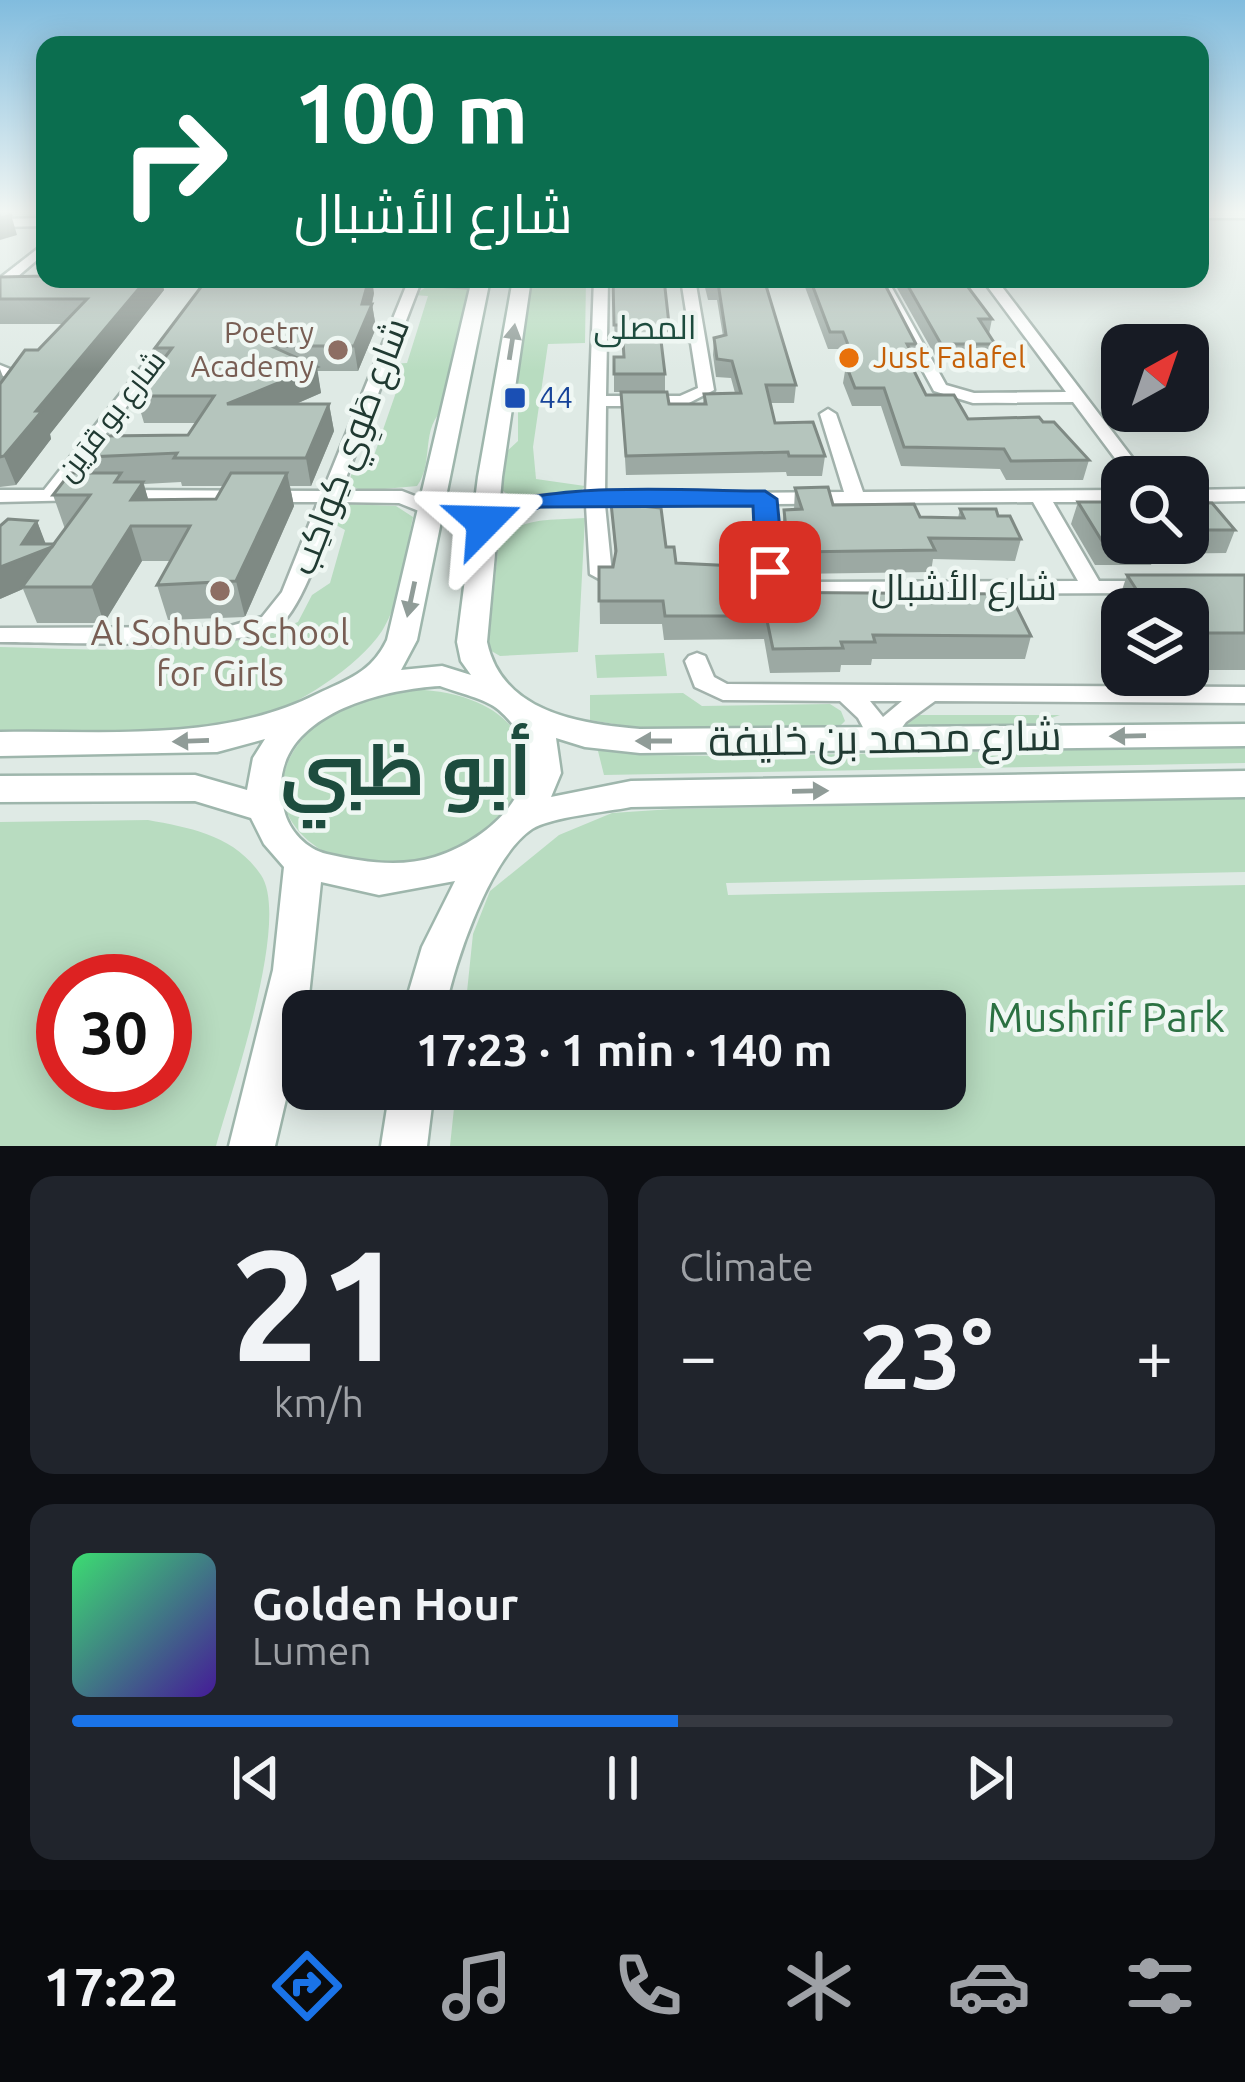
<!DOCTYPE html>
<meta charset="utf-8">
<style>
body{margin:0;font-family:Ubuntu,Cairo,sans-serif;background:#20242c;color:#f1f3f6;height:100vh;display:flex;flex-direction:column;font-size:45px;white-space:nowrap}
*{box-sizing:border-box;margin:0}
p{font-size:39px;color:#9ea1a6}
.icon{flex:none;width:66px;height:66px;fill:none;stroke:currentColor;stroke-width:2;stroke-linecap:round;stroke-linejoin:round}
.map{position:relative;height:1146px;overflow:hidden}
.drawer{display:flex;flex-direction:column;gap:30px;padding:30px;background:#0d0f14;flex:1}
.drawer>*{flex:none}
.hud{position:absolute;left:36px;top:36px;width:1173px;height:252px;border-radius:24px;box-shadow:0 6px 30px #0003;background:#0b6e4f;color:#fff;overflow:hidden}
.needle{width:78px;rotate:40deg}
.tools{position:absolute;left:1101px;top:324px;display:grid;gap:24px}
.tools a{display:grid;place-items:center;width:108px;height:108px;border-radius:24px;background:#171b24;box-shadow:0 6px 30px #0003;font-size:60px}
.speed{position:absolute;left:36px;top:954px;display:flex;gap:24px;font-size:60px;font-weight:700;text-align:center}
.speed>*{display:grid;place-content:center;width:156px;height:156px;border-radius:50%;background:#171b24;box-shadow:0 6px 30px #0003;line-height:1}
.speed .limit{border:18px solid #d22;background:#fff;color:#111}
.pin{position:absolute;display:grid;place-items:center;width:102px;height:102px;color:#fff;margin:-51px;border-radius:24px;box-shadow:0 6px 18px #0006}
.me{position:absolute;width:132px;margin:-66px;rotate:68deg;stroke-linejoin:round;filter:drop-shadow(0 0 9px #0008)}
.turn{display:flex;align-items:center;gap:42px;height:252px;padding:0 60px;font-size:54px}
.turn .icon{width:156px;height:156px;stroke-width:2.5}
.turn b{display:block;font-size:84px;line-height:102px}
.big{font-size:90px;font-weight:700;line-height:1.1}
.drawer .tile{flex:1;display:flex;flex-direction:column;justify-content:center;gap:18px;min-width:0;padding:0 42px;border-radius:24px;background:#20242c}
.drawer .dial{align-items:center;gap:0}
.dial b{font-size:156px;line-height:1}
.song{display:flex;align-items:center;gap:36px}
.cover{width:144px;height:144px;border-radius:18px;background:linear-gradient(135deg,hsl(140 70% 55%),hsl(260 70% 35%))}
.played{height:12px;border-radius:6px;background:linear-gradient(90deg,#1a73e8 55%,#363941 55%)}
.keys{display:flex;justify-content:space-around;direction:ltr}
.heat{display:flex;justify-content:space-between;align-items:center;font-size:66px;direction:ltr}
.drawer .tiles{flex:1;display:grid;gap:30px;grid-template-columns:1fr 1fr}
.tile:last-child{grid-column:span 2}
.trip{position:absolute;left:282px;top:990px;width:684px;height:120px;border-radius:24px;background:#171b24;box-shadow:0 6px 30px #0003;font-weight:700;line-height:120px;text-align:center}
.dock{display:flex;height:192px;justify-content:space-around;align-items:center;background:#090b0e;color:#9ea1a6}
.dock .icon{width:84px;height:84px}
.dock .active{color:#1a73e8}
.dock b{font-size:54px;color:#f1f3f6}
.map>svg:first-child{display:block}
.green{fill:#b8dcc0;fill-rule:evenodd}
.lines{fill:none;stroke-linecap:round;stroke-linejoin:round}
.minor-casing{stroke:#a2b2ac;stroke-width:5}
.secondary-casing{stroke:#9eb6ac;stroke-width:5}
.minor{fill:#fff;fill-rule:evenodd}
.secondary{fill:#fff;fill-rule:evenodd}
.wall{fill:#9ca9a3;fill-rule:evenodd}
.shaded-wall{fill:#7f8a84}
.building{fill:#b5c5bd;stroke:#7f8a84;stroke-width:3}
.oneway{fill:#909c98}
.route{fill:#1a73e8;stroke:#114b97;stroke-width:3}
.education-dot{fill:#8d6e63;stroke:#eff7f3;stroke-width:4.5}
.food-dot{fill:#e8710a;stroke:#eff7f3;stroke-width:4.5}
.transit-dot{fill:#1a4fb4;stroke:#eff7f3;stroke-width:4.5}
.labels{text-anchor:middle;stroke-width:9;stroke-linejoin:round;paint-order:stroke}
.far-education-label{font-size:30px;fill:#785e54;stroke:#eff7f3;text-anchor:end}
.far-food-label{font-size:30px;fill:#c56008;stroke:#eff7f3;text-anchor:start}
.far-transit-label{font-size:30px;fill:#164399;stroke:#eff7f3;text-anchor:start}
.far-street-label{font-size:30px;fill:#203a32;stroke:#eff7f3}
.far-neighbourhood-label{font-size:33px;fill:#1d4c3e;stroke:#eff7f3}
.street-label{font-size:36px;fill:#203a32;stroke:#eff7f3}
.education-label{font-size:36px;fill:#785e54;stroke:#eff7f3}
.near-street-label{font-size:42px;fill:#203a32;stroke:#eff7f3}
.near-park-label{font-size:42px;fill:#2b7142;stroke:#eff7f3}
.near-town-label{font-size:72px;font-weight:bold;fill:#1d4c3e;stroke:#eff7f3}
</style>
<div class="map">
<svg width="1245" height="1146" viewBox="0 0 1245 1146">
<rect width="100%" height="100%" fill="#dfeae5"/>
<g class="green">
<path d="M 528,279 L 586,279 L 585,343 L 548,344 L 533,447 L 536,479 L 585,486 C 568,510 523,508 502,490 L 503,455 L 518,441 L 518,404 L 507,392 Z"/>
<path d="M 431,284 L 476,285 L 446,407 C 419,427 435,462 417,486 L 362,491 L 348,484 L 353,470 L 369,470 L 401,378 L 386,376 L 389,364 L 407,363 L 428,296 L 414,295 Z"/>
<path d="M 348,504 L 396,506 L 413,517 C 405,554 402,599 382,631 C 357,669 290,710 247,722 C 179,742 72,732 0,733 L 0,647 C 101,649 203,659 298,622 L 312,595 L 330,583 L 345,530 L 329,521 L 336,508 Z"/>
<path d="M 585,518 L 578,652 L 500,656 L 488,649 L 499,539 C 521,517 555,520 585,518 Z"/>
<path d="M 664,653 L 667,676 L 597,678 L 595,655 Z"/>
<path d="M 403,689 C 578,690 552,845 408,864 C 385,867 358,868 337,858 C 262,825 267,753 334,713 C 356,700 379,695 403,689 Z"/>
<path d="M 683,693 L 702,706 L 830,704 L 841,711 L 845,721 L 838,728 L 644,729 L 590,720 L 590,695 Z"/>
<path d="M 909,715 L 1060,715 L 1031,725 L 899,727 Z"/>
<path d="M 597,747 L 646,755 L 731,756 L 1245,747 L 1245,763 L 604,775 Z"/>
<path d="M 1245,798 L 1245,872 L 726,883 L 728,895 L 1245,885 L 1245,1146 L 450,1146 L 456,1089 L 945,1089 L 945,1011 L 465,1011 L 473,934 L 490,891 L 559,835 L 612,813 L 672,809 Z"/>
<path d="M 148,820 C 191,828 234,835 261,875 C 291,920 231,1092 216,1146 L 0,1146 L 0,822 ZM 63,981 L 165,981 L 165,1083 L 63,1083 Z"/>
</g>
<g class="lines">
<g class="minor-casing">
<g id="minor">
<rect x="1200" y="212" width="45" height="6"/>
<path d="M 45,218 L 45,226 L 0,227 L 0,219 Z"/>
<path d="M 45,243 L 45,253 L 9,284 L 0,284 L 0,278 Z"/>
<path d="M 128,279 L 239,279 L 240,280 L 233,284 L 133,285 L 128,284 Z"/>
<path d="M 343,279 L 474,279 L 487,284 L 480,288 L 420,284 L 341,491 L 402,491 L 438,505 L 441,509 L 438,513 L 424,513 L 399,503 L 337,502 C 326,532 303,610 277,627 C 240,651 53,642 0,642 L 0,628 L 227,627 L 262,617 L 282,592 L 318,502 L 121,502 L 112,496 L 121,490 L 323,491 L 407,284 L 349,284 Z"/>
<path d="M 594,279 L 608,279 L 606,396 L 680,396 L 698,388 L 681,279 L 695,279 L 714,390 L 683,406 L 606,406 L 605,494 L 844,492 L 820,414 L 828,409 L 836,414 L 863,492 L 1122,490 L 1122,502 L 1053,502 L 1099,581 L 1148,581 L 1159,587 L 1148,593 L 802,594 L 776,589 L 760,572 L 756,504 L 605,505 L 612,574 L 601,580 L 590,574 L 586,505 C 569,506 551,504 534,507 C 514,512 497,528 477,526 L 474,522 C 505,494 547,494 586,494 ZM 1033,502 L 1078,581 L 802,582 L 791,579 L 780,570 L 775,504 Z"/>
<path d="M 873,279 L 887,279 L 946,385 L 974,393 L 1066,392 L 982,279 L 996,279 L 1147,477 L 1129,477 L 1073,402 L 973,403 L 934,391 Z"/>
<path d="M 167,335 L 179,338 L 63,490 L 84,492 L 86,496 L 84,500 L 0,502 L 0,490 L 44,490 Z"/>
<path d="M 0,365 L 30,377 L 6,409 L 0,410 L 0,394 L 12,379 L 0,375 Z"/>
<path d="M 1245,489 L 1245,501 L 1188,502 L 1188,490 Z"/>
<path d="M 697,653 L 705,656 L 714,677 L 727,684 L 1245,687 L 1245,703 L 935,701 L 906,722 L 890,744 L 881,747 L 872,744 L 858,718 L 840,701 L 723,700 L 695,687 L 685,661 L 689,656 ZM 870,701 L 902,701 L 883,717 Z"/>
</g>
</g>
<g class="secondary-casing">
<g id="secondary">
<path d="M 472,279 L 490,279 L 417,640 L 401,670 L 442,666 L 471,675 L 461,661 L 457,642 L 478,477 L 513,279 L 531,279 L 502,477 L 487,642 C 502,712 578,724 640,729 L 1245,724 L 1245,746 L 640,753 L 585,747 L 556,738 L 561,773 L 551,797 L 631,781 L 1245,771 L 1245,797 L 631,807 C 606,812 551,817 532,829 C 490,857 454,963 445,1011 L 403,1011 L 422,947 L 455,881 L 379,895 L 321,882 L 308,1005 L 275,1146 L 229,1146 L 273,970 L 284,867 L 264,844 L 251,818 L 195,801 L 0,802 L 0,776 L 195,775 L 247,790 L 253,758 L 265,739 L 217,752 L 0,756 L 0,732 C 107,730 220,743 317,694 C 348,679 371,673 387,640 ZM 440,686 C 458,693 485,698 499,710 C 565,767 499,837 435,857 C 400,868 362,862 327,854 C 306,849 289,831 284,810 C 261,720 374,690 440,686 Z"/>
<path d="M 390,1089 L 434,1089 L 427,1146 L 381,1146 Z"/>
</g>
</g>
<use href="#minor" class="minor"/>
<use href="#secondary" class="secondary"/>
</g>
<g class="wall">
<path d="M 0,277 L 45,279 L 161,279 L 164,290 L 50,434 L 51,439 L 16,485 L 0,487 L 0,369 L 4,379 L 38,350 L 63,324 L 0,324 Z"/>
<path d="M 612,279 L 669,324 L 669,341 L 661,341 L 665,374 L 665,392 L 614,392 L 614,357 L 623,357 L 622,341 L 615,342 Z"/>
<path d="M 703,279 L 764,279 L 796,385 L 794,403 L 770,403 L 775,423 L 825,456 L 822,476 L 787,476 L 786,472 L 626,475 L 621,392 L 669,404 L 703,404 L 704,394 L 735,393 L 731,378 L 716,377 L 713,355 L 714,338 L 723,336 L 717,300 L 708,300 Z"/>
<path d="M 802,279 L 882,279 L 916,344 L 913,368 L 926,395 L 968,419 L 1043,422 L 1089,460 L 1083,480 L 1006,480 L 1000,469 L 901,466 L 881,406 L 852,406 L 843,383 L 846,365 L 840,349 L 828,349 Z"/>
<path d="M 892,279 L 962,279 L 992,319 L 989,334 L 995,344 L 992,361 L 938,361 Z"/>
<path d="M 374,293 L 372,304 L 376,328 L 358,371 L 317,371 L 321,393 L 296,404 L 329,404 L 334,431 L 311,486 L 290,486 L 294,506 L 245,617 L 168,620 L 157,585 L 170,561 L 142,561 L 104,623 L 37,623 L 23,589 L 0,599 L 37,521 L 45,544 L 54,544 L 65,529 L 53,495 L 92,473 L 86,457 L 188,435 L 196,423 L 144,423 L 136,396 L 159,365 L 155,348 ZM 181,482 L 182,486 L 224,486 L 216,499 L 148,500 L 144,484 Z"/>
<path d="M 795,488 L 833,505 L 920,517 L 958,518 L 960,509 L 998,516 L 1021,539 L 1015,561 L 933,559 L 931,572 L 792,574 L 786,569 L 782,531 L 784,510 L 794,510 Z"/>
<path d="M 1078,502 L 1122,502 L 1122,543 L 1188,543 L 1188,502 L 1235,530 L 1226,553 L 1155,554 L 1151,565 L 1095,565 L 1071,524 Z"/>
<path d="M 611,503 L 666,547 L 676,563 L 739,592 L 1031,636 L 1025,659 L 872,659 L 871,665 L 841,665 L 840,672 L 770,673 L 764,639 L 664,640 L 662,624 L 600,624 L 599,567 L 613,567 L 615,558 Z"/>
<path d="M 1127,575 L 1245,575 L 1245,670 L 1188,670 L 1188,609 L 1122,609 L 1122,622 L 1115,611 Z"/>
</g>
<g class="shaded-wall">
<path d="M 10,211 L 17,235 L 0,240 L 0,218 Z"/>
<path d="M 147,279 L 161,279 L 164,290 L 50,434 L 51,439 L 16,485 L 4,456 L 36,411 Z"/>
<path d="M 369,279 L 372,279 L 374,293 L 371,307 L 372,304 L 376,328 L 358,371 L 354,346 Z"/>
<path d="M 317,367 L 321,393 L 233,431 L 227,404 Z"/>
<path d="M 329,404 L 334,431 L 311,486 L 306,458 Z"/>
<path d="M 287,473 L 294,506 L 245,617 L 236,581 Z"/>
<path d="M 143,482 L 153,515 L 131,500 Z"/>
<path d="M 37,521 L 47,547 L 58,544 L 22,587 L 23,589 L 0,599 L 0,567 Z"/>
<path d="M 131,526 L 142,561 L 104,623 L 92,587 Z"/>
</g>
<g class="building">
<path d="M 0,211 L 10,211 L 11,215 L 0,218 Z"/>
<path d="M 45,276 L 45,279 L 147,279 L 36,411 L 42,411 L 4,456 L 0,457 L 0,384 L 25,350 L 38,350 L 87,299 L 0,299 L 0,277 Z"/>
<path d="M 207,279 L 369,279 L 362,304 L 372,304 L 354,346 L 271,346 L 317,367 L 227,404 L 329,404 L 306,458 L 174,458 L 177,453 L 86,457 L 103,436 L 188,435 L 214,396 L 136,396 L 172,348 L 155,348 Z"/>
<path d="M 613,279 L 664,279 L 669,324 L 659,324 L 665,374 L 614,374 L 614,357 L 624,357 L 622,325 L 614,325 Z"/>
<path d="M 708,279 L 764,279 L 796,385 L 766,385 L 775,423 L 813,422 L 825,456 L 789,456 L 788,452 L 626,456 L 621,392 L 667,392 L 669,404 L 706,404 L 704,394 L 741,393 L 732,361 L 717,359 L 714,338 L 726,335 L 718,283 L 709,284 Z"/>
<path d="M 810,279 L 882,279 L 916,344 L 907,344 L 914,357 L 907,357 L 926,395 L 954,395 L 968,419 L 1039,417 L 1043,422 L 1054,422 L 1089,460 L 1011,461 L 1004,449 L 904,447 L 884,388 L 855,388 L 846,365 L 856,365 L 843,332 L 830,332 Z"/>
<path d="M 904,279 L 962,279 L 992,319 L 979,319 L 995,344 L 941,344 Z"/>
<path d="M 70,473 L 121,473 L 115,482 L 143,482 L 131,500 L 216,499 L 231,473 L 287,473 L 236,581 L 157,585 L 190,526 L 131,526 L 92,587 L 22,587 L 90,495 L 53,495 Z"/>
<path d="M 828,487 L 833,505 L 914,504 L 920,517 L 964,518 L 960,509 L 996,509 L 998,516 L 1010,516 L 1021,539 L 929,538 L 935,550 L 795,552 L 788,548 L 784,510 L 802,509 L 795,488 Z"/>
<path d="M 1078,502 L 1122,502 L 1122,542 L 1102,541 Z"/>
<path d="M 1188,502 L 1212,503 L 1235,530 L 1188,530 Z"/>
<path d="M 611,503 L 661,508 L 666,547 L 674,547 L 676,563 L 736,566 L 739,592 L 1010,594 L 1031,636 L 873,635 L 875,642 L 841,642 L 843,648 L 773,649 L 766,616 L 665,616 L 663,601 L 599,601 L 599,567 L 613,567 L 616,551 Z"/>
<path d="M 8,519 L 37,521 L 22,544 L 54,544 L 52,547 L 0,567 L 0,526 Z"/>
<path d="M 1127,575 L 1245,575 L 1245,633 L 1188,633 L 1188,609 L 1149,609 Z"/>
</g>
<defs><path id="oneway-solid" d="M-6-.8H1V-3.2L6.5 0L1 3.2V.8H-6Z" transform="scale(3)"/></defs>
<g class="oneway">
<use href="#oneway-solid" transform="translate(512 342) rotate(-81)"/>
<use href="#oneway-solid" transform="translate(411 599) rotate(102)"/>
<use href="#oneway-solid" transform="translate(1128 736) rotate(179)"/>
<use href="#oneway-solid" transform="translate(191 741) rotate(178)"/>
<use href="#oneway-solid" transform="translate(654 741) rotate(-180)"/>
<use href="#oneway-solid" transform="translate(810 791) rotate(-1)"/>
</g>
<linearGradient id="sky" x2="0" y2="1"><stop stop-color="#81bcde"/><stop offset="0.57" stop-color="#f1f6f3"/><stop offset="1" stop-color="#f1f6f3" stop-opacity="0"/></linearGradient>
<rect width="1245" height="371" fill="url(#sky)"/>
<path class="route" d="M 765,491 L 777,499 L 784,572 L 770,580 L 756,572 L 753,506 L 540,507 L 484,530 L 472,522 C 514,476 700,492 765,491 Z"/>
<g class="education-dot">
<circle cx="338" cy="350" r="12"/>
<circle cx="220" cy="591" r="12"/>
</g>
<circle class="food-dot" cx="849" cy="358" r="12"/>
<rect class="transit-dot" x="503" y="386" width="24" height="24" rx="6"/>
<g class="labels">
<g class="far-education-label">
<text x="314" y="343">Poetry<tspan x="314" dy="34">Academy</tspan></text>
</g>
<g class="far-food-label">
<text x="873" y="368">Just Falafel</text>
</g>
<g class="far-transit-label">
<text x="539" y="408">44</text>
</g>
<g class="far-street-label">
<text transform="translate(111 416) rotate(-52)" y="10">شارع بو قرَين</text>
</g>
<g class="far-neighbourhood-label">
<text x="645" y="339">المصلى</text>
</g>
<g class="street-label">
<text transform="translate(349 446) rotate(-69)" y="13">شارع طَوِي كِواكِب</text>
<text x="964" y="600">شارع الأشبال</text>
</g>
<g class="education-label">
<text x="220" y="645">Al Sohub School<tspan x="220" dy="41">for Girls</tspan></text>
</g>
<g class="near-street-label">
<text transform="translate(885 738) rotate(-1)" y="15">شارع محمد بن خليفة</text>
</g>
<g class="near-park-label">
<text x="1106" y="1032">Mushrif Park</text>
</g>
<g class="near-town-label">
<text x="406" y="795">أبو ظبي</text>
</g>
</g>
</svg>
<div class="tools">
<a><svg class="needle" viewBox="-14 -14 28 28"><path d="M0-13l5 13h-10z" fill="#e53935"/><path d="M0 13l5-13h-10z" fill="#9ea1a6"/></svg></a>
<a><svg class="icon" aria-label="search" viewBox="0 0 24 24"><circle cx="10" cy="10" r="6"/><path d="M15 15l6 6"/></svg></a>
<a><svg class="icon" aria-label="layers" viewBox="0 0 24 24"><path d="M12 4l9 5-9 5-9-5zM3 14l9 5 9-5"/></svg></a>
</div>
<div class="speed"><div class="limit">30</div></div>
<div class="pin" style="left:770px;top:572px;background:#d93025"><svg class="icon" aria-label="arrive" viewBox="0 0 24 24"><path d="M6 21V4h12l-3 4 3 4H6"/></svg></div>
<svg class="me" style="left:484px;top:522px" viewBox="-20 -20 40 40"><path d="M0-17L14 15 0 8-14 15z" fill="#1a73e8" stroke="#fff" stroke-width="4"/></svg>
<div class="trip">17:23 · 1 min · 140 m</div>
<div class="hud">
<div class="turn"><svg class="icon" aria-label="right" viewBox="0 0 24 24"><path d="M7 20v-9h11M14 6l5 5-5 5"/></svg><div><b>100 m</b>شارع الأشبال</div></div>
</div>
</div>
<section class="drawer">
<div class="tiles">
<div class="tile dial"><b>21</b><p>km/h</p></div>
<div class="tile"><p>Climate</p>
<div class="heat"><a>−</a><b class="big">23°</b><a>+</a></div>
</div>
<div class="tile">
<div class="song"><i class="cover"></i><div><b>Golden Hour</b><p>Lumen</p></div></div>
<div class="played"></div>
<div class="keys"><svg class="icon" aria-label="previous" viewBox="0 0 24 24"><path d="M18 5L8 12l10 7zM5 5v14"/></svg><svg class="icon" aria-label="pause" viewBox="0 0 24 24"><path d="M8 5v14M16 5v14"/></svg><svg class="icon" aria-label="next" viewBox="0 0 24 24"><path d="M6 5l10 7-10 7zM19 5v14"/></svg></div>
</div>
</div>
</section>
<nav class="dock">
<b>17:22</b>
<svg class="icon active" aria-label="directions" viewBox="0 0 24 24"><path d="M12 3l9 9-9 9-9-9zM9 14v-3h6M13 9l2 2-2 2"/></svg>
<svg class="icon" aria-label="music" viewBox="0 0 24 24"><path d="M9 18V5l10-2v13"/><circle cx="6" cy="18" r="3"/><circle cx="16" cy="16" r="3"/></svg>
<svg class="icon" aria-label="phone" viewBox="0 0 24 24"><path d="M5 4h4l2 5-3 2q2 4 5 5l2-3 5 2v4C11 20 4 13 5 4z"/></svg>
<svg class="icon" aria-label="climate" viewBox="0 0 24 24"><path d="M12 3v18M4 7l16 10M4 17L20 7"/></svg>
<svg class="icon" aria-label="car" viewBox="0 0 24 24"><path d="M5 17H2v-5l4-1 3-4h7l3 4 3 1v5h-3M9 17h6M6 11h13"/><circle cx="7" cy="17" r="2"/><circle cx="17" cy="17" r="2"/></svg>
<svg class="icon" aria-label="filters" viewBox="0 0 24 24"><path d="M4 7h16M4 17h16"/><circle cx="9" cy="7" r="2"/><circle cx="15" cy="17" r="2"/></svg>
</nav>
